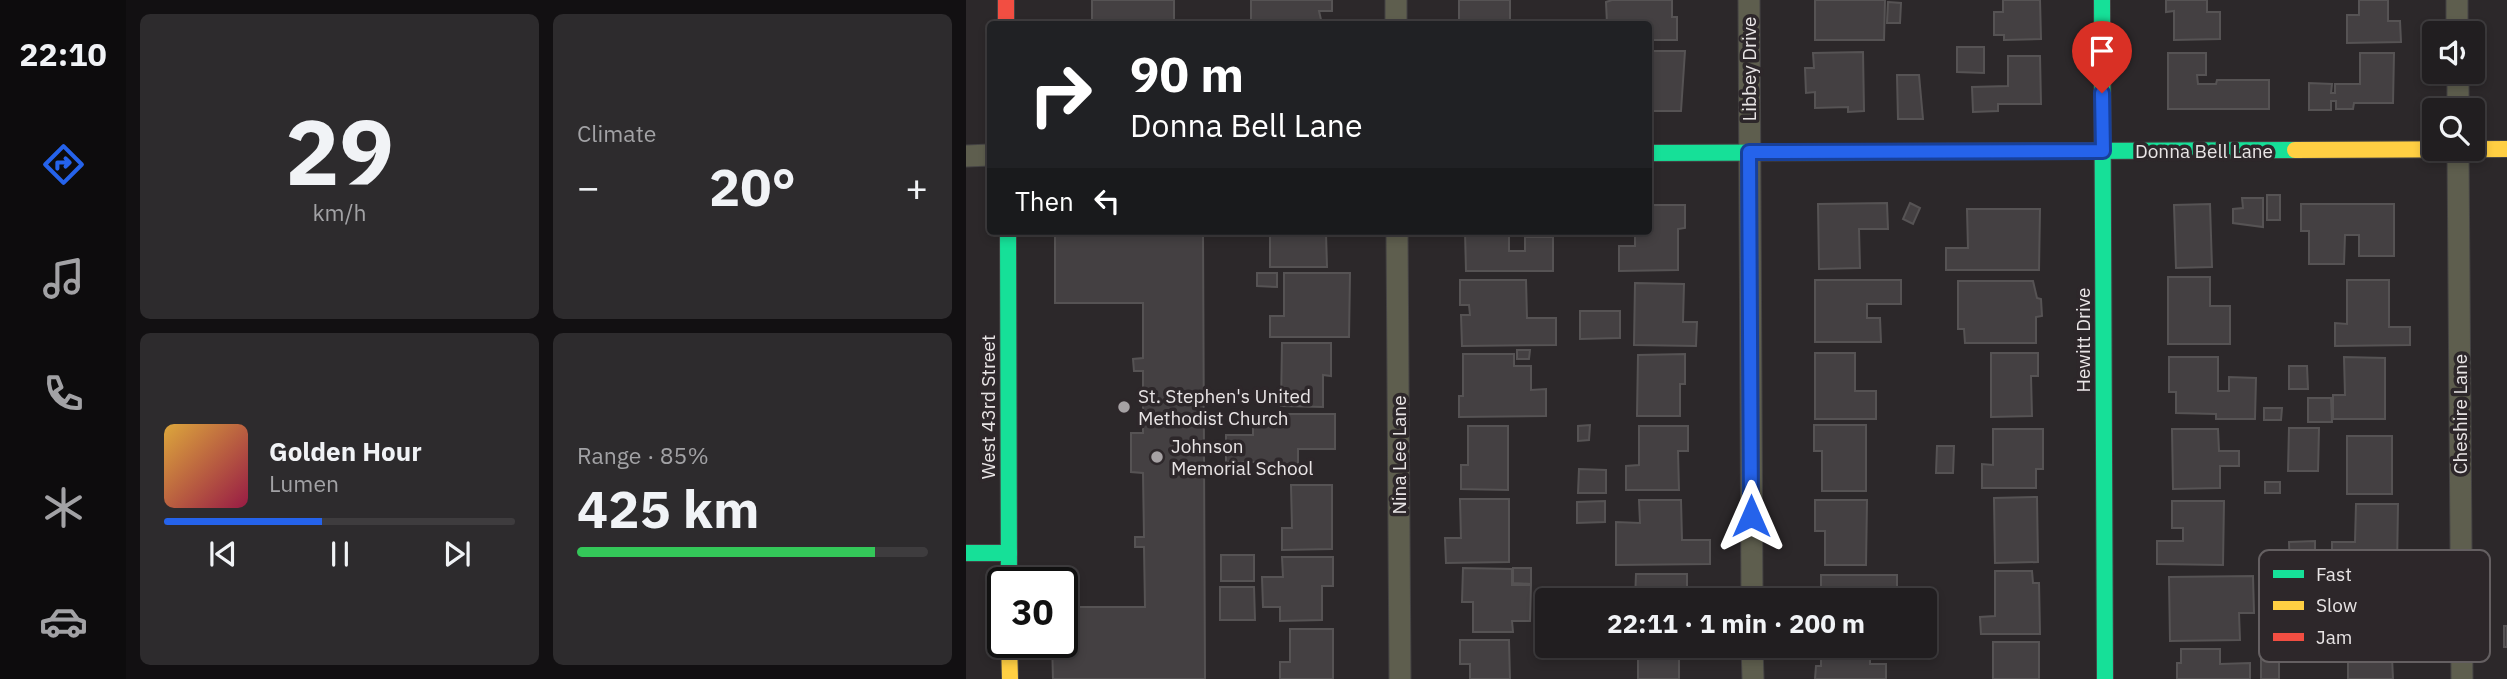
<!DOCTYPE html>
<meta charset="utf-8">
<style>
body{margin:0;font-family:"IBM Plex Sans",sans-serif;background:#2d2b2d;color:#f1f3f6;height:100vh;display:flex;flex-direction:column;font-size:26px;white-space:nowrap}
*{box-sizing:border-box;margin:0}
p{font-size:23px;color:#a2a2a5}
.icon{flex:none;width:38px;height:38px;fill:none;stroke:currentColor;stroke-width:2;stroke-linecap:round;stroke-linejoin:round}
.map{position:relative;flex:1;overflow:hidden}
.sheet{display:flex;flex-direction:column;gap:14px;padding:14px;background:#121012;width:840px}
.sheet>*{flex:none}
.banner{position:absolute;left:21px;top:21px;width:665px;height:214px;border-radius:7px;box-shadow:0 4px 10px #0003,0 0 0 2px #3e3c3e;background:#202124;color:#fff;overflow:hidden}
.fabs{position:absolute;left:1456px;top:21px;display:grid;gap:14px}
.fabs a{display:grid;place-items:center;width:63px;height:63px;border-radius:7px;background:#211e20;box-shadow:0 4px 10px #0003,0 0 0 2px #3e3c3e;font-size:35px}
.speed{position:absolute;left:21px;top:567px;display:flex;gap:14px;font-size:35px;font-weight:700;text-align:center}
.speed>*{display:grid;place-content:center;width:91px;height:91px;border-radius:50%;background:#211e20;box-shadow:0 4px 10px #0003,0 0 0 2px #3e3c3e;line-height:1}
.speed .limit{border:4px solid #111;border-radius:10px;background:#fff;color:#111}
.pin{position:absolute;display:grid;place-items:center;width:60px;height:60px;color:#fff;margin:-72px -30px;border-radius:50% 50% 50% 0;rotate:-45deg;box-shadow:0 0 7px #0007}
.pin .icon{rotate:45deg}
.me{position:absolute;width:77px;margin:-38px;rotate:0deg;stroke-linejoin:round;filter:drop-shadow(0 0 5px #0008)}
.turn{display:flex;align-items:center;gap:24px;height:147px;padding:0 28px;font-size:32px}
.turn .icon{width:91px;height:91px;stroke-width:2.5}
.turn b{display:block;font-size:49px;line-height:60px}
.then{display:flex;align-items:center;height:66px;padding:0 28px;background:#0003;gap:14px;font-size:26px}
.big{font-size:52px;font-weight:700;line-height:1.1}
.sheet .widget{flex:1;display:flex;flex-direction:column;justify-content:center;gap:10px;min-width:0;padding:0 24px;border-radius:10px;background:#2d2b2d}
.sheet .dial{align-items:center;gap:0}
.dial b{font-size:91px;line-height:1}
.song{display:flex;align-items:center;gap:21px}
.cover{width:84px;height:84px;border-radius:10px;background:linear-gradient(135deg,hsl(40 70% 55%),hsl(340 70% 35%))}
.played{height:7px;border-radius:4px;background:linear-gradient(90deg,#2563eb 45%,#3e3c3e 45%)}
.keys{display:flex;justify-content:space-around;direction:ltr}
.heat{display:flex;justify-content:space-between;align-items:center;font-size:38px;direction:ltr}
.charge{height:10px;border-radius:5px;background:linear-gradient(90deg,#34c759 85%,#3e3c3e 0)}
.sheet .tiles{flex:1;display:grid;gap:14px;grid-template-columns:repeat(2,1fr)}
.trip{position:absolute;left:569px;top:588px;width:402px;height:70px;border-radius:7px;background:#211e20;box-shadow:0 4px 10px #0003,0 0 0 2px #3e3c3e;font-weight:700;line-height:70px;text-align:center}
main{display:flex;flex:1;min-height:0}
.menu{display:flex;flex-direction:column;width:126px;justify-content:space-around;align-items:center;background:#0d0c0d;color:#a2a2a5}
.menu .icon{width:49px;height:49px}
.menu .on{color:#2563eb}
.menu b{font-size:32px;color:#f1f3f6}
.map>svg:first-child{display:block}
.building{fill:#444042;stroke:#565354;stroke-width:2}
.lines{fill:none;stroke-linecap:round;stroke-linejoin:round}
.street-casing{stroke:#454344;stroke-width:23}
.fast-casing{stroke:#454344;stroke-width:18}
.slow-casing{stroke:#454344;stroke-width:18}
.jam-casing{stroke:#454344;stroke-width:18}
.street{stroke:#5e5e4e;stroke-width:21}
.fast{stroke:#16e098;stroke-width:16}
.slow{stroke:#ffcf43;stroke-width:16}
.jam{stroke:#f24e42;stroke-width:16}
.route-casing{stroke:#184099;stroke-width:18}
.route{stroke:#2563eb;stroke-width:12}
.poi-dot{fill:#a6a2a4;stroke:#2d272a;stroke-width:2.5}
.labels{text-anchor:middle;stroke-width:7;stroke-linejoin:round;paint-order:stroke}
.street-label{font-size:19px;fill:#e8e4e5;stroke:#2d272a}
.poi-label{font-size:19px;fill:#e8e4e5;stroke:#2d272a;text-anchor:start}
.key{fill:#2d272a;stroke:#656062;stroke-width:2}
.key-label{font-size:19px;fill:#e8e4e5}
</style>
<main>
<nav class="menu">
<b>22:10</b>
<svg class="icon on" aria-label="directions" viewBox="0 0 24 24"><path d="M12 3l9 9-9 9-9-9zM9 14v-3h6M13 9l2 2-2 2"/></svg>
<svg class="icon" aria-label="music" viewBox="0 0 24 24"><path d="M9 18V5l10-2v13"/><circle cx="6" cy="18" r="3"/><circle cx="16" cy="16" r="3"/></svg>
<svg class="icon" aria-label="phone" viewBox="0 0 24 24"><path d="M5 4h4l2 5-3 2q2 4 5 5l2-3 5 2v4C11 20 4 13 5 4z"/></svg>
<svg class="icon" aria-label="climate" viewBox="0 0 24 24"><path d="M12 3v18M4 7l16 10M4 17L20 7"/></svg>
<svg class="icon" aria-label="car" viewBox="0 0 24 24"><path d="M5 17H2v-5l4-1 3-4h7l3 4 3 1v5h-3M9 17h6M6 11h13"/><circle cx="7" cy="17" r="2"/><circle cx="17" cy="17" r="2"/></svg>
</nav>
<section class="sheet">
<div class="tiles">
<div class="widget dial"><b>29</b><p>km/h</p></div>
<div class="widget"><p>Climate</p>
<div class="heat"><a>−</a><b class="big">20°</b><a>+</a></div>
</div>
<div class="widget">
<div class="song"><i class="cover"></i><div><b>Golden Hour</b><p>Lumen</p></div></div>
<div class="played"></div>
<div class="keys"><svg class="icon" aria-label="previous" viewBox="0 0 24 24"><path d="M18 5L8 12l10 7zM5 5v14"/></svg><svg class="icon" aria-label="pause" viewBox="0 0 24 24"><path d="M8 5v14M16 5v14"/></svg><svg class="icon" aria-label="next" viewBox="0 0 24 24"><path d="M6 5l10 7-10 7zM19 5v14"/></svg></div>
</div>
<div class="widget"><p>Range · 85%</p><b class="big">425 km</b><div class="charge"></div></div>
</div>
</section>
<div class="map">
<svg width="1541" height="679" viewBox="0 0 1541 679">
<rect width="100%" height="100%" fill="#2c282a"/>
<g class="building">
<rect x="126" y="0" width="82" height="24"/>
<path d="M 285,0 L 366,0 L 366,11 L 353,11 L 356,24 L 285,24 Z"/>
<rect x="493" y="0" width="51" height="24"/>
<path d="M 646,0 L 706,0 L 706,17 L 711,17 L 711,40 L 682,40 L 682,24 L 641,24 L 640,2 Z"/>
<path d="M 849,0 L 919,0 L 918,40 L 849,40 Z"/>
<path d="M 1037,0 L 1074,0 L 1075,39 L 1038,40 L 1038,35 L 1028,35 L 1028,12 L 1037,12 Z"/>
<path d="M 1200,0 L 1241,0 L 1241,12 L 1254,12 L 1254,39 L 1208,40 L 1208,11 L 1200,12 Z"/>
<path d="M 1393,0 L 1422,0 L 1422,21 L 1434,21 L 1435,42 L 1381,43 L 1381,15 L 1393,15 Z"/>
<path d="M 922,2 L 935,3 L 934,23 L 921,23 Z"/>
<path d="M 991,47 L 1018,47 L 1018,73 L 991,72 Z"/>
<path d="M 682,51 L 719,51 L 715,111 L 682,111 Z"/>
<path d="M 897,52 L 898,111 L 882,112 L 882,107 L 849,108 L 849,92 L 840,93 L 839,68 L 848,68 L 847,53 Z"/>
<path d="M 1202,53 L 1240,53 L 1240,75 L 1231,75 L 1232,84 L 1250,84 L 1251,80 L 1303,80 L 1303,109 L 1202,109 Z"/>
<path d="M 1394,53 L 1428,53 L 1427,103 L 1388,103 L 1387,109 L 1370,109 L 1370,101 L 1365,101 L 1365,110 L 1343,110 L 1343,83 L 1366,84 L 1365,93 L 1369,93 L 1369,84 L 1394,84 Z"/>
<path d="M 1042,56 L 1074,56 L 1075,104 L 1032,104 L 1032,111 L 1007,112 L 1006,87 L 1042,86 Z"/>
<path d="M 931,75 L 953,75 L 957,119 L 932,119 Z"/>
<rect x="1301" y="195" width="13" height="25"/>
<path d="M 1276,198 L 1297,198 L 1297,227 L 1267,223 L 1267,209 L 1277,208 Z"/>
<path d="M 921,203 L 922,229 L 893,229 L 894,268 L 853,269 L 852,204 Z"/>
<path d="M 944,203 L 954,208 L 947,224 L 937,219 Z"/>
<path d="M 1244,204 L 1246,267 L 1210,268 L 1208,205 Z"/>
<path d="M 1335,204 L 1428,204 L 1428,256 L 1393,256 L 1393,235 L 1379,235 L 1378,264 L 1343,264 L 1343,231 L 1335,231 Z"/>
<path d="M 682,205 L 719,205 L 719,228 L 712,229 L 712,270 L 653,271 L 653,246 L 669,246 L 669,234 L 619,234 L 619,231 L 682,231 Z"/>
<path d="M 1001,209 L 1074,209 L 1073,270 L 980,270 L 980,248 L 1002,248 Z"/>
<path d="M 89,231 L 237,231 L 239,679 L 87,679 L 86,642 L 96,642 L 96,607 L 179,607 L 178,547 L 169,547 L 169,537 L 178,537 L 177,473 L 165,472 L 165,433 L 177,433 L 177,371 L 168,371 L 167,359 L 177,358 L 177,303 L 89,303 Z"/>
<path d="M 314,231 L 368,231 L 360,233 L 361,267 L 304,267 L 304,236 L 314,236 Z"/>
<path d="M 499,231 L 543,231 L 543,251 L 559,251 L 559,237 L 587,237 L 587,271 L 500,271 Z"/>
<path d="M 291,273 L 311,273 L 311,287 L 291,286 Z"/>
<path d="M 318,273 L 384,273 L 383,337 L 304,337 L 304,316 L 318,316 Z"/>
<path d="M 1202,277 L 1244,277 L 1244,306 L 1264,306 L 1264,344 L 1202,344 Z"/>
<path d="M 494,280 L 560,280 L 561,318 L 590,318 L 590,345 L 496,346 L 495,315 L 504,315 L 503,305 L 494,305 Z"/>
<path d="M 849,280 L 935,280 L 935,304 L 901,304 L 901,318 L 914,318 L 915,342 L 849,342 Z"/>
<path d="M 1381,280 L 1423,280 L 1423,327 L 1444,327 L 1444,345 L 1369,346 L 1369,323 L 1381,324 Z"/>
<path d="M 992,281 L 1067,281 L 1071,298 L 1075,299 L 1076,316 L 1070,317 L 1070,343 L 999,343 L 998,329 L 992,329 Z"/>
<path d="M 669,283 L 718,284 L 717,322 L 731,322 L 730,346 L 668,345 Z"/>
<path d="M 614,311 L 654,311 L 654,338 L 614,339 Z"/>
<path d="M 316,343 L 365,343 L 365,376 L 357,375 L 357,407 L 315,406 Z"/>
<path d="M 551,350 L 564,350 L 563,359 L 551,359 Z"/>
<path d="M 849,353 L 889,353 L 889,391 L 910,391 L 910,419 L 849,419 Z"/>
<path d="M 1025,353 L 1072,353 L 1072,376 L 1065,376 L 1066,416 L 1025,417 Z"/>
<path d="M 497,354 L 548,354 L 548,366 L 565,366 L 565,390 L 580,389 L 580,416 L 493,417 L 493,396 L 497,396 Z"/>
<path d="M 719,354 L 719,384 L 714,384 L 714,416 L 671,416 L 672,355 Z"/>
<path d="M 1203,357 L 1252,357 L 1252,391 L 1263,391 L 1263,377 L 1290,378 L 1289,419 L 1250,419 L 1250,414 L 1210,413 L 1210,392 L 1203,392 Z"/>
<path d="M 1378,357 L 1419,358 L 1419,419 L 1367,419 L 1367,395 L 1379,395 Z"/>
<path d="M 1323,366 L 1341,366 L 1342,389 L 1323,389 Z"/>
<path d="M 1342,398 L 1365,398 L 1366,422 L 1342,422 Z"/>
<path d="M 1298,408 L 1316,408 L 1315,420 L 1298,420 Z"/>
<path d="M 287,414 L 369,414 L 369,449 L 332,449 L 332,476 L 293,476 L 293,462 L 260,462 L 260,435 L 287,435 Z"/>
<path d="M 624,425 L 623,440 L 612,441 L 612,426 Z"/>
<path d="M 848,425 L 900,425 L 900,491 L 856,491 L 856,451 L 848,451 Z"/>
<path d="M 502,426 L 542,426 L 542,490 L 495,489 L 495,465 L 502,465 Z"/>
<path d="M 673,426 L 722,426 L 722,451 L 712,451 L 713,490 L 660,490 L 660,466 L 673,465 Z"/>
<path d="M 1323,428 L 1353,428 L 1352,471 L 1322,471 Z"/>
<path d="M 1027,429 L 1077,429 L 1077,469 L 1070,469 L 1070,488 L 1016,488 L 1016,464 L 1027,465 Z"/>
<path d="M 1206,429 L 1252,429 L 1253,451 L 1273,451 L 1273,466 L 1254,466 L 1254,488 L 1207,489 Z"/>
<rect x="1381" y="436" width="45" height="58"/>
<path d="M 971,446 L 988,446 L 987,473 L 970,473 Z"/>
<path d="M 613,469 L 640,470 L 640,493 L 612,493 Z"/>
<rect x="1299" y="482" width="15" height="11"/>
<path d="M 325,485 L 366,485 L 366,549 L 316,550 L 316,528 L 326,528 Z"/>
<path d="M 1071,497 L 1072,562 L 1029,563 L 1028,498 Z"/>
<path d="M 494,499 L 543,499 L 543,562 L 480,563 L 479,538 L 495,538 Z"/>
<path d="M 673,500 L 715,500 L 716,540 L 744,540 L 744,564 L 650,565 L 650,522 L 674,523 Z"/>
<path d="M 849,500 L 901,500 L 900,565 L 859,565 L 859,531 L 849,531 Z"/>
<path d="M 639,501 L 639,522 L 611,523 L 611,502 Z"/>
<path d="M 1206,501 L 1258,501 L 1257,565 L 1191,564 L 1191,541 L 1217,541 L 1217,528 L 1206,528 Z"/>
<path d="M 1390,504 L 1432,504 L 1431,569 L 1366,568 L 1366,542 L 1389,542 Z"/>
<path d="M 1349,541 L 1349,573 L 1324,574 L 1323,542 Z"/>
<rect x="255" y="555" width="33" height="26"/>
<path d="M 316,557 L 367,557 L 367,586 L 356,586 L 356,620 L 314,621 L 314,607 L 297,607 L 296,577 L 317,577 Z"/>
<path d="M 497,568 L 546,569 L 546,585 L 565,585 L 564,621 L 546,621 L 547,632 L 507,632 L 507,602 L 496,602 Z"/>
<path d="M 547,568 L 565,568 L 565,584 L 547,583 Z"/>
<path d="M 1029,571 L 1066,571 L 1067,583 L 1073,583 L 1074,634 L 1015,634 L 1014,617 L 1029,616 Z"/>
<path d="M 670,574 L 721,574 L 721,600 L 669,600 Z"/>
<path d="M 855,575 L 931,575 L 931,597 L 916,597 L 917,600 L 851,600 L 855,600 Z"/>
<path d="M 1287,576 L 1288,613 L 1273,613 L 1274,640 L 1204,641 L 1203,577 Z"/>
<path d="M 254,587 L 288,587 L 289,620 L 254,620 Z"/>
<rect x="1538" y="626" width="3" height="21"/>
<path d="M 324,629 L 367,629 L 367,679 L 314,679 L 314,662 L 324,662 Z"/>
<path d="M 494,640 L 543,640 L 544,679 L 504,679 L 504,664 L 494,664 Z"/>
<rect x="1027" y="642" width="46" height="37"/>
<rect x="672" y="646" width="41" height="33"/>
<path d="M 855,646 L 904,646 L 904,664 L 920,664 L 920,679 L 849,679 L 850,666 L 855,666 Z"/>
<rect x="1295" y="647" width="18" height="32"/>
<path d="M 1215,649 L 1254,649 L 1254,664 L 1284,663 L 1284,679 L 1211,679 L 1211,663 L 1215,663 Z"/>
<path d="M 1382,657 L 1426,657 L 1427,679 L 1382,679 Z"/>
</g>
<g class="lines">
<g class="street-casing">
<g id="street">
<path d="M 430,0 L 430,24"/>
<path d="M 783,0 L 786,600"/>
<path d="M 1491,0 L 1491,33"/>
<path d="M 1492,72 L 1492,110"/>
<path d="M 1492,149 L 1496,679"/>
<path d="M 0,156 L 24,155"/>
<path d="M 431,231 L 434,679"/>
<path d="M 786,646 L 787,679"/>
</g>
</g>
<g class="fast-casing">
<g id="fast">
<path d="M 1136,0 L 1139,679"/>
<path d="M 682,153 L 1329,150"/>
<path d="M 42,231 L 43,583"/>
<path d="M 0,553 L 43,553"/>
</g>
</g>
<g class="slow-casing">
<g id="slow">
<path d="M 1329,150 L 1541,149"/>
<path d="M 43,642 L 44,679"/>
</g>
</g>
<g class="jam-casing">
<path id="jam" d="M 40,0 L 40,24"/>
</g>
<use href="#street" class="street"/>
<use href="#fast" class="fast"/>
<use href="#slow" class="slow"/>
<use href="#jam" class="jam"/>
</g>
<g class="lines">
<g class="route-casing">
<path id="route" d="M 785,516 L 783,152 L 1137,151 L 1136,93"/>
</g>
<use href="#route" class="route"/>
</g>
<g class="poi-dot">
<circle cx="158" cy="407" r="7"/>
<circle cx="191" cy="457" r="7"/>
</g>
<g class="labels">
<g class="street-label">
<text transform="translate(783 69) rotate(-90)" y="7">Libbey Drive</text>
<text x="1238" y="158">Donna Bell Lane</text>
<text transform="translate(1117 340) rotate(-90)" y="7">Hewitt Drive</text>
<text transform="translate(22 407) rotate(-90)" y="7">West 43rd Street</text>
<text transform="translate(1494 414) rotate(-90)" y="7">Cheshire Lane</text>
<text transform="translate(433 455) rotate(-90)" y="7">Nina Lee Lane</text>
</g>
<g class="poi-label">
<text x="172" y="403">St. Stephen's United<tspan x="172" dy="22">Methodist Church</tspan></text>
<text x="205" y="453">Johnson<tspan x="205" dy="22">Memorial School</tspan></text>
</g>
</g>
<rect x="1293" y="550" width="231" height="112" rx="10" class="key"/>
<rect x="1307" y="570" width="31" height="8" fill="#16e098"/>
<rect x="1307" y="601" width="31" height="9" fill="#ffcf43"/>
<rect x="1307" y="633" width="31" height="8" fill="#f24e42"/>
<g class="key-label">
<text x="1350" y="581">Fast</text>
<text x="1350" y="612">Slow</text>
<text x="1350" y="644">Jam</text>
</g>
</svg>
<div class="fabs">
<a><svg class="icon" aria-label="sound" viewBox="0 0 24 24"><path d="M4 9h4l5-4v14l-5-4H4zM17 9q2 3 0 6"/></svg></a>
<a><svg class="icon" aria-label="search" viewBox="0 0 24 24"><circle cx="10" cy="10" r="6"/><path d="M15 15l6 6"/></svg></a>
</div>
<div class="speed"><div class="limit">30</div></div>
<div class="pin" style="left:1136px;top:93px;background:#d93025"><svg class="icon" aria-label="arrive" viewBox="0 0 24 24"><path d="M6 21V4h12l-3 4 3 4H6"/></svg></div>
<svg class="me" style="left:785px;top:516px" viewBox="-20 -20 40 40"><path d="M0-17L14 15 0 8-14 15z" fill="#2563eb" stroke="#fff" stroke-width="4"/></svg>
<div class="trip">22:11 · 1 min · 200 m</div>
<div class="banner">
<div class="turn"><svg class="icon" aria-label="right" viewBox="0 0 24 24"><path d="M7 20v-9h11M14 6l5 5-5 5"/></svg><div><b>90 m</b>Donna Bell Lane</div></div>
<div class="then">Then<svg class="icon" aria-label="left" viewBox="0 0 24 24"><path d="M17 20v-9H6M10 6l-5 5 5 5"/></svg></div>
</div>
</div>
</main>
